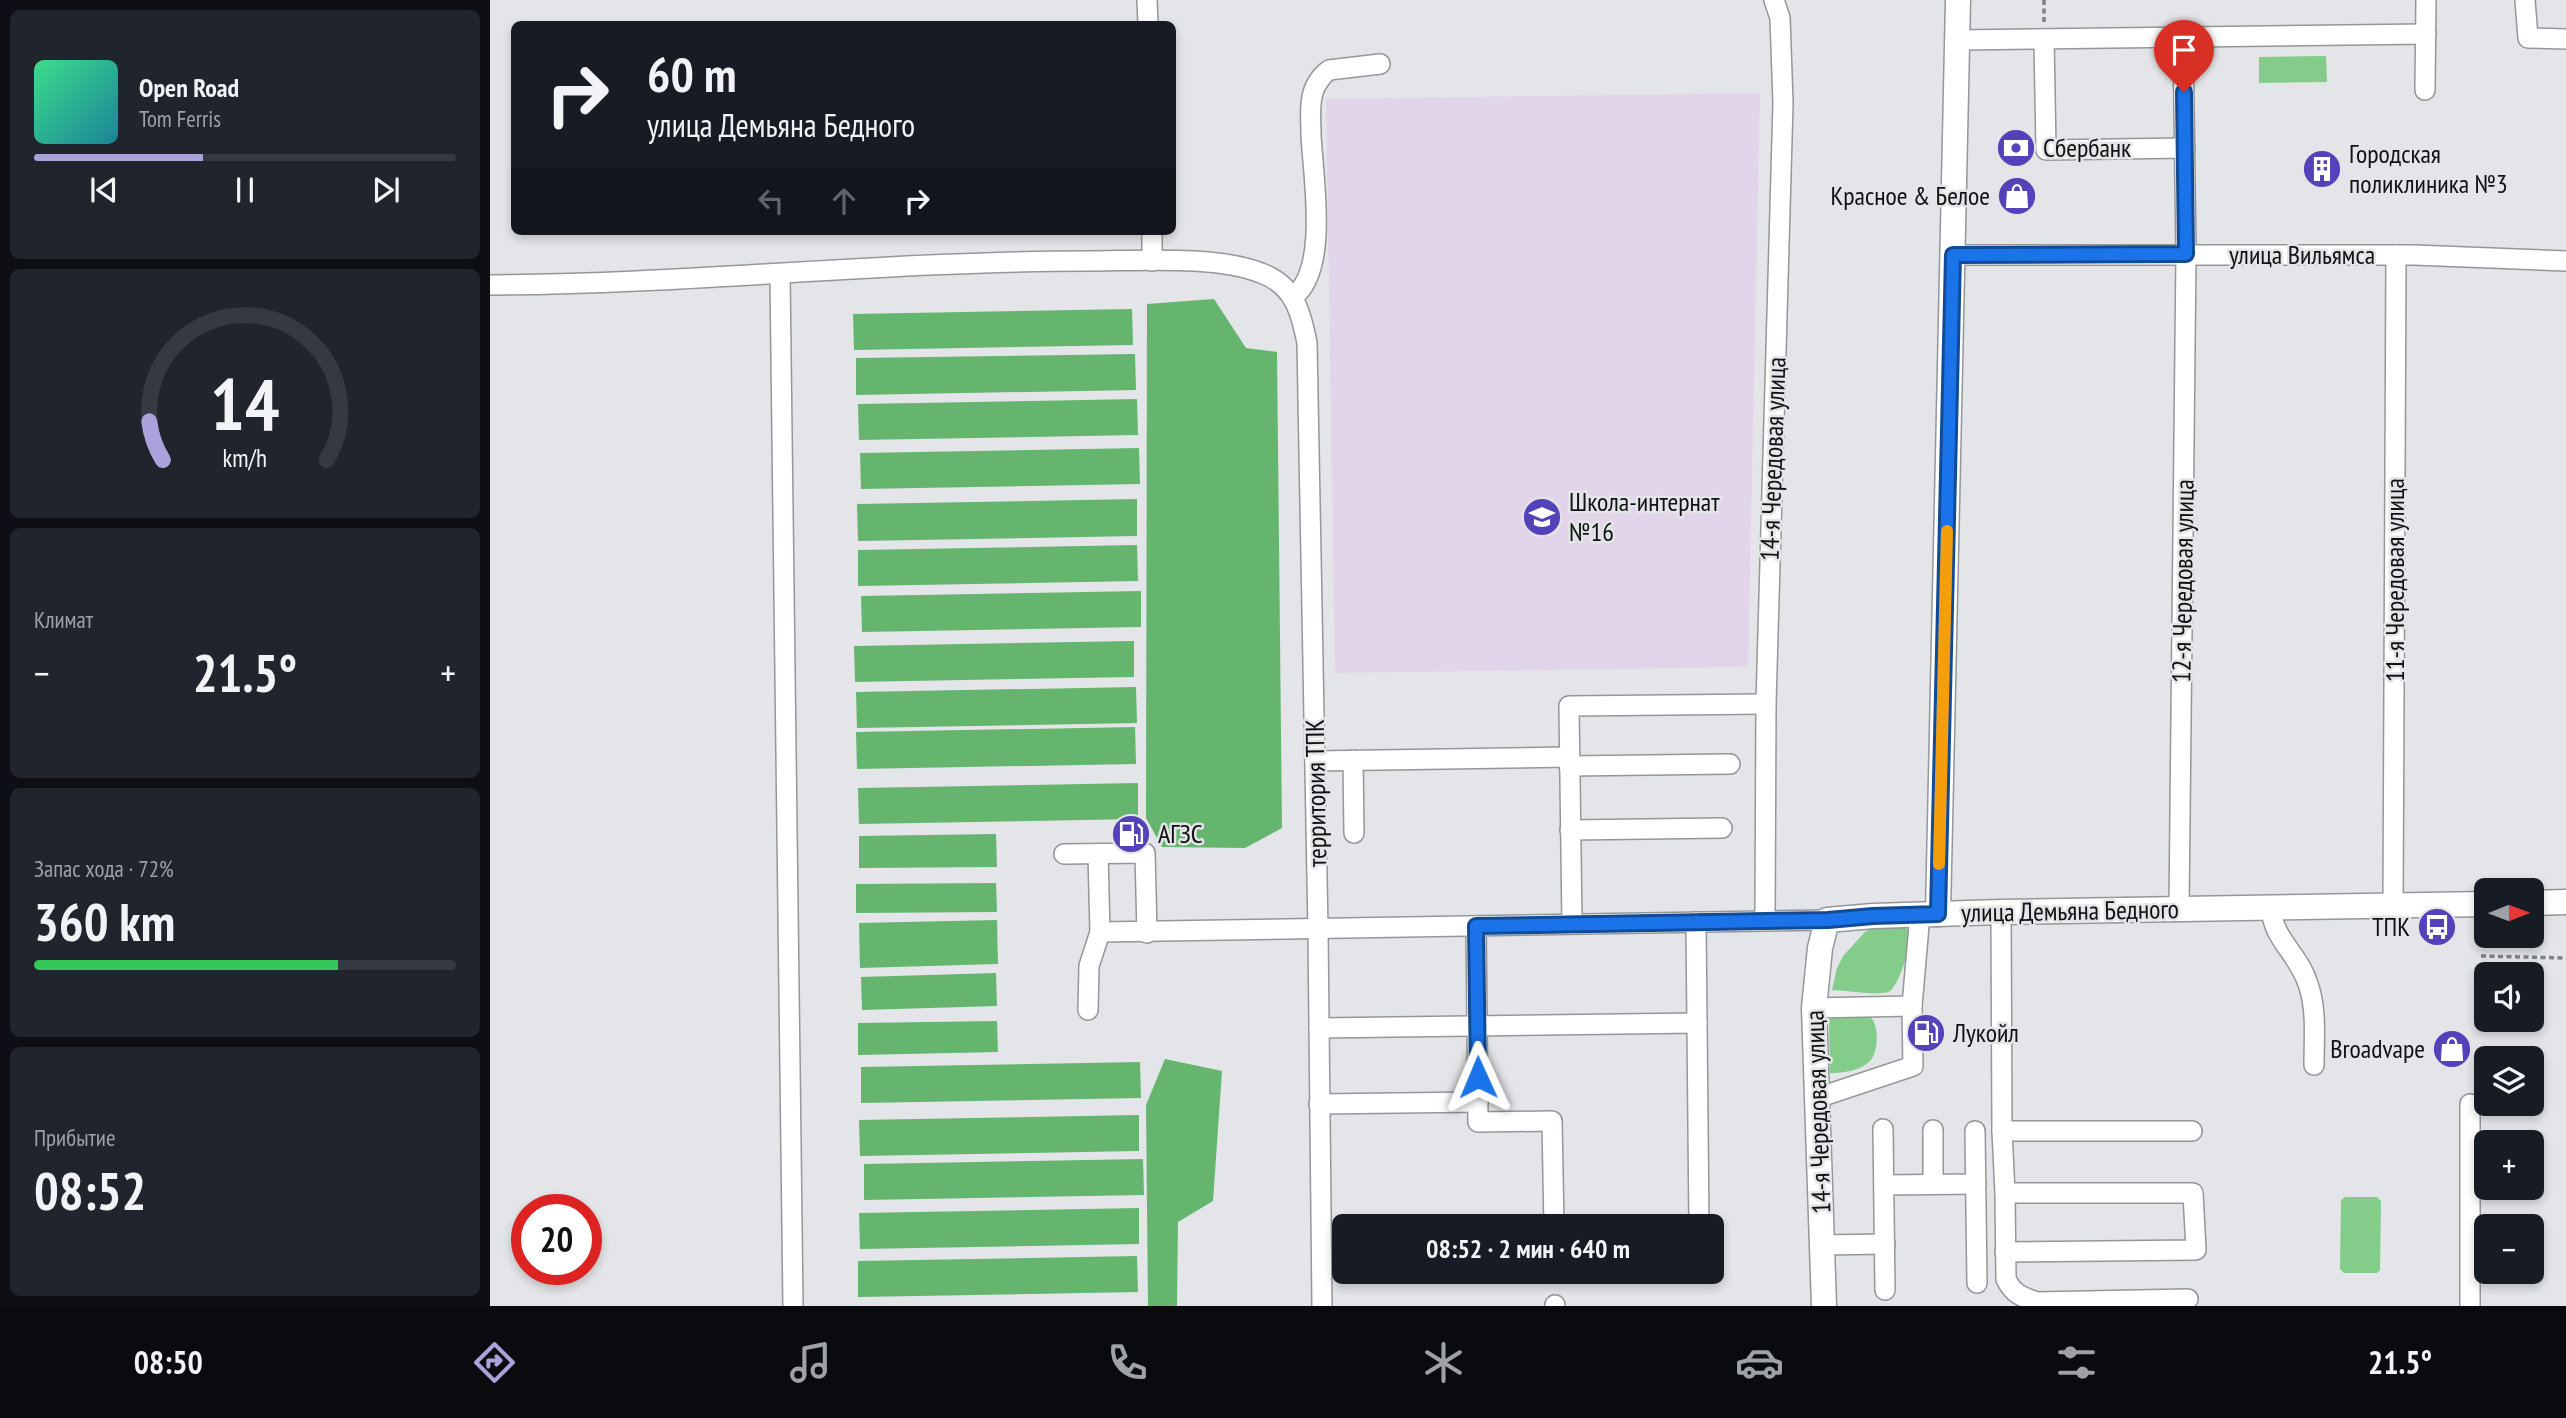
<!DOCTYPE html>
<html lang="ru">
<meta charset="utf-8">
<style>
body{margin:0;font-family:"PT Sans Narrow",sans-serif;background:#20242c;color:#f1f3f6;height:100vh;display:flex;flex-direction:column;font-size:26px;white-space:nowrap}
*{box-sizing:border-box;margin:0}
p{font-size:23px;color:#9ea1a6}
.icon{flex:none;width:38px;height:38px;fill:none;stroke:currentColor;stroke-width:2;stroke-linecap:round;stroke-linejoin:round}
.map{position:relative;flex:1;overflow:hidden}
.drawer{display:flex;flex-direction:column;gap:10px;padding:10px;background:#0d0f14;width:490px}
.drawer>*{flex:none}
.guide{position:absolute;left:21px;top:21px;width:665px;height:214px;border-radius:10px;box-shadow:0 4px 10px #0003;background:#171b24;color:#f1f3f6;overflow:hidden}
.needle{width:46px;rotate:89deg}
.fabs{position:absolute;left:1984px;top:878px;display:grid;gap:14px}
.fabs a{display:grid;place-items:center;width:70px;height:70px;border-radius:10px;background:#171b24;box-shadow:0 4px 10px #0003;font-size:35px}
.speed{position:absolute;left:21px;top:1194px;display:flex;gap:14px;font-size:35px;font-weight:700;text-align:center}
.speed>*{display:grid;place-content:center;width:91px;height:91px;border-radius:50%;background:#171b24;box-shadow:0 4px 10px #0003;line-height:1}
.speed .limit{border:10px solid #d22;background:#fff;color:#111}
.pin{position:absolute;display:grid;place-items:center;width:60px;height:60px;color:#fff;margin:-72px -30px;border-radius:50% 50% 50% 0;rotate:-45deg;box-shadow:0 0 7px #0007}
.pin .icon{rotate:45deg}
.me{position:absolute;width:77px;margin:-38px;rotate:359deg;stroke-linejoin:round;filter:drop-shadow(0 0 5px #0008)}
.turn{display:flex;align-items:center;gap:24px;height:147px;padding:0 21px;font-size:32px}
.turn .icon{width:91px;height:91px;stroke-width:2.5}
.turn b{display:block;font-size:49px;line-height:60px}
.lanes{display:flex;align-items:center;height:66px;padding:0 21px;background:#0003;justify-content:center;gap:35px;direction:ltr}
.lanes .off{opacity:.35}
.big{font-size:52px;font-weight:800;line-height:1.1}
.drawer .card{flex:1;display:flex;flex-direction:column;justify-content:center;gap:10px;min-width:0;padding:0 24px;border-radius:10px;background:#20242c}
.drawer .dial{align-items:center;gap:0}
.dial svg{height:182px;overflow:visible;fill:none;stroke:#363941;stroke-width:7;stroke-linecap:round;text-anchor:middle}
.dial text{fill:#f1f3f6;stroke:none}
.song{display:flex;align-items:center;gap:21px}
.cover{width:84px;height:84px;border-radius:10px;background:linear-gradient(135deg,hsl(150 70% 55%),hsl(190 70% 35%))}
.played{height:7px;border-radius:4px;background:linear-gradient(90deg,#aaa3db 40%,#363941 40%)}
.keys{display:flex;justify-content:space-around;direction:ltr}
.heat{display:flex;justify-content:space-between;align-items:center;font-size:38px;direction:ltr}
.charge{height:10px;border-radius:5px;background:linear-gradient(90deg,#34c759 72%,#363941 0)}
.trip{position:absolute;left:842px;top:1214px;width:392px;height:70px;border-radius:10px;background:#171b24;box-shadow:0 4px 10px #0003;font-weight:800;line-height:70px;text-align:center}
.menu{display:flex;height:112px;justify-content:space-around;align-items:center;background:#090b0e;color:#9ea1a6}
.menu .icon{width:49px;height:49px}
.menu .on{color:#aaa3db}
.menu b{font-size:32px;color:#f1f3f6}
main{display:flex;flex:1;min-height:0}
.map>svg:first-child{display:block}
.education{fill:#e3d5e9}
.green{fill:#83cc8a}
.forest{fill:#66b56f}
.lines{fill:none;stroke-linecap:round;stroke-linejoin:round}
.minor-casing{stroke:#949698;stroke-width:22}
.major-casing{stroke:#949698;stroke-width:27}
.path{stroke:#7f8183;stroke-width:3.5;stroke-dasharray:5 3.5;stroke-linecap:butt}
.minor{stroke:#fff;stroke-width:19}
.major{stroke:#fff;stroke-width:24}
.route-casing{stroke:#114b97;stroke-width:18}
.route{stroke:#1a73e8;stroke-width:12}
.slow{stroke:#f59e0b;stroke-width:12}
.labels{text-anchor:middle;stroke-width:5;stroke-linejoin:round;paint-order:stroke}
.poi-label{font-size:26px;fill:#101112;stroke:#e3e5e8;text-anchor:start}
.street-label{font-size:26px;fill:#101112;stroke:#e3e5e8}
</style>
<main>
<section class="drawer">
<div class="card">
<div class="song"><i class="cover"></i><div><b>Open Road</b><p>Tom Ferris</p></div></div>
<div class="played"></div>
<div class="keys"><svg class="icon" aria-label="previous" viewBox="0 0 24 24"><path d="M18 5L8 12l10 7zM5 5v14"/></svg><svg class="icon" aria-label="pause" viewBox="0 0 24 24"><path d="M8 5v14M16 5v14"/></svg><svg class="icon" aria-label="next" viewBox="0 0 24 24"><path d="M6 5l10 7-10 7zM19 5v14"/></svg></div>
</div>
<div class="card dial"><svg viewBox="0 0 100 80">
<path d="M14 69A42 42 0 1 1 86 69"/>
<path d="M14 69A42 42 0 0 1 8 52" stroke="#aaa3db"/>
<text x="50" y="56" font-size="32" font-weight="700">14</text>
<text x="50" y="72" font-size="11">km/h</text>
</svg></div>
<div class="card"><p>Климат</p>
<div class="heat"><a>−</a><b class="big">21.5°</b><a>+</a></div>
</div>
<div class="card"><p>Запас хода · 72%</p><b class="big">360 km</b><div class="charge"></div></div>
<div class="card"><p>Прибытие</p><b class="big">08:52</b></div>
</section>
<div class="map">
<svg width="2076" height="1306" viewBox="0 0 2076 1306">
<rect width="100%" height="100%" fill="#e3e5e8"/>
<path class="education" d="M 1270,93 L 1258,667 L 845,673 L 836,99 Z"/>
<g class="green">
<path d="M 1836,56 L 1837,82 L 1769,83 L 1769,57 Z"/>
<path d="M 1410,923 C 1414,926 1419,930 1420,936 C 1421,946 1408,989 1398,992 C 1385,996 1356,990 1342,990 L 1347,968 L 1353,956 L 1375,932 L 1387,924 Z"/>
<path d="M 1348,1014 C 1356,1014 1368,1012 1376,1014 C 1390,1019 1389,1050 1381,1060 C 1371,1071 1353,1073 1340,1073 L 1339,1019 Z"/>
<path d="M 1855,1197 L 1887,1197 L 1891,1201 L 1890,1270 L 1887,1273 L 1854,1273 L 1850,1269 L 1851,1200 Z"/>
</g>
<g class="forest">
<path d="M 724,299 L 756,348 L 787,352 L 792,828 L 755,848 L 672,847 L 656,818 L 657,304 Z"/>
<path d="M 642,309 L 643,345 L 364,350 L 363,314 Z"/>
<path d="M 645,354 L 646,390 L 366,395 L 366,358 Z"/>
<path d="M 647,399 L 648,435 L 369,440 L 368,404 Z"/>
<path d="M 649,448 L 650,484 L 371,489 L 370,453 Z"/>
<path d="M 647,499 L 647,536 L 368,541 L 367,504 Z"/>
<path d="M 647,545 L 648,581 L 368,586 L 368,550 Z"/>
<path d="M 651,591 L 651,627 L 372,632 L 371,596 Z"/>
<path d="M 644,641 L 644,677 L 365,682 L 364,646 Z"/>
<path d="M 646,687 L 647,723 L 367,728 L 366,692 Z"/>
<path d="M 645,727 L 646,764 L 367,769 L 366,732 Z"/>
<path d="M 648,783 L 648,819 L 369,824 L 368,788 Z"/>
<path d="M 506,834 L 507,867 L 369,868 L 369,836 Z"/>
<path d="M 506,883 L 507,912 L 366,913 L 366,884 Z"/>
<path d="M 507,920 L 508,964 L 370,968 L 369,923 Z"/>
<path d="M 506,973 L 507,1006 L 372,1010 L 371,977 Z"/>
<path d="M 507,1021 L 508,1052 L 368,1055 L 368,1023 Z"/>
<path d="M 675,1059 L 732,1071 L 723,1201 L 688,1222 L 687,1306 L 658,1306 L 656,1105 Z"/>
<path d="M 650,1062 L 651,1098 L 371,1103 L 371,1067 Z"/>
<path d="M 649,1115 L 649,1151 L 370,1156 L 369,1120 Z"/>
<path d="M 653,1159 L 654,1195 L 374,1200 L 374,1164 Z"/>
<path d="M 649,1208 L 649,1244 L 370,1249 L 369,1213 Z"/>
<path d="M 647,1256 L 648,1292 L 368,1297 L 368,1261 Z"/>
</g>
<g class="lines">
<g class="minor-casing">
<g id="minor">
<path d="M 657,0 L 658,24"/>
<path d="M 2035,0 L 2038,38 L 2076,39"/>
<path d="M 1554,39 L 1556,150 L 1695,148"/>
<path d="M 1467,40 L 1936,34"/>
<path d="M 1935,90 L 1936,0"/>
<path d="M 662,231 L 662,261"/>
<path d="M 1463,255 L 1924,255 L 2076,261"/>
<path d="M 290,275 L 303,1306"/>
<path d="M 0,285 C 200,284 399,261 598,261 C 647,261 727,255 771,273 C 804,285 811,312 817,343 L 828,930 L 832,1306"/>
<path d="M 804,296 C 839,269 823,176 821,135 C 821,118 818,96 828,82 C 831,77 835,73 839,70 L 890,64"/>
<path d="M 863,760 L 864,833"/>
<path d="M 825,761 L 1079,757"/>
<path d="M 1079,766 L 1240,764"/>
<path d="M 1080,830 L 1232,828"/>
<path d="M 574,854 L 655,853 L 657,933"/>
<path d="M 1903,905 L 1906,255"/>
<path d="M 1781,907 C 1782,939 1809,954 1818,984 C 1827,1009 1824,1039 1824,1065"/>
<path d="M 1689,908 L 1696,254 L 1693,37"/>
<path d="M 1511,912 L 1512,1131 L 1702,1131"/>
<path d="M 1275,920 L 1276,704 L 1293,103 L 1290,18 L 1284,0"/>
<path d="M 1206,922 L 1209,1227"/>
<path d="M 1082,924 L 1079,706 L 1276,704"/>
<path d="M 986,926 L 988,1122 L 1062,1121 L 1064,1227"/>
<path d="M 610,932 L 1337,920"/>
<path d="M 1324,1008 L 1422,1006"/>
<path d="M 598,1010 L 599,966 L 610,932 L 608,854"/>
<path d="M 829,1028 L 1207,1023"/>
<path d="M 1327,1098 L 1423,1066 L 1422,1006 L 1430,914"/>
<path d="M 829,1104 L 988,1102"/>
<path d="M 1980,1104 L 1980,1306"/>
<path d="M 1393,1129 L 1395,1290"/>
<path d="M 1443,1130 L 1443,1184"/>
<path d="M 1485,1131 L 1487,1283"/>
<path d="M 1512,1131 L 1515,1193 L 1703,1193 L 1706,1250 L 1515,1252"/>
<path d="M 1394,1185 L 1486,1184"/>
<path d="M 1515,1193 L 1516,1279 C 1523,1294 1532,1297 1547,1302 L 1698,1299"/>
<path d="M 1332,1245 L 1395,1244"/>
<path d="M 1065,1305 L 1065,1306"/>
</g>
</g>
<g class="major-casing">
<g id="major">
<path d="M 2042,903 L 2076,902"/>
<path d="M 1448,914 L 1468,0"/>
<path d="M 1334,1306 L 1324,1008 L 1330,948 L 1337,920 L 1383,916 L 1511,912 L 1997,904"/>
</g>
</g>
<g class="path">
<path d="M 1554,22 L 1554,0"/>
<path d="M 1991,956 L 2076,958"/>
</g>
<use href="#minor" class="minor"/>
<use href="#major" class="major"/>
</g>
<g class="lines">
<g class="route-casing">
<path id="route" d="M 988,1077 L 986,926 L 1338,920 L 1383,916 L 1448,914 L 1463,255 L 1696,254 L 1694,92"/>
</g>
<use href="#route" class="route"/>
<path class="slow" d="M 1449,864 L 1457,531"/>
</g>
<defs>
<g id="bank-disc" transform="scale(2.0125)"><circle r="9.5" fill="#5442ba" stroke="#e3e5e8"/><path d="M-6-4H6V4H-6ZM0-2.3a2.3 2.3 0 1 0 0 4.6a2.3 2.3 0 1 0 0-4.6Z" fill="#fff"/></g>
<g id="building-disc" transform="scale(2.0125)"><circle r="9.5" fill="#5442ba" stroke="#e3e5e8"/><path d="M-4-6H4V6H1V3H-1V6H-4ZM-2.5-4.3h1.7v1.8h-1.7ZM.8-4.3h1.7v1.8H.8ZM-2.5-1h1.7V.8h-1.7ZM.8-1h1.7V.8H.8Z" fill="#fff"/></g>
<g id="shop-disc" transform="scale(2.0125)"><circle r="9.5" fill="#5442ba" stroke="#e3e5e8"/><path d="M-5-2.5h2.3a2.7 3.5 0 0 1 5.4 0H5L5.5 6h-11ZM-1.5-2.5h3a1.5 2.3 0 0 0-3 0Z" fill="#fff"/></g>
<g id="school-disc" transform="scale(2.0125)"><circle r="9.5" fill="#5442ba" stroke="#e3e5e8"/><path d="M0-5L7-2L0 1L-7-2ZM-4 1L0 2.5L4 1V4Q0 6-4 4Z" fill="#fff"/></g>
<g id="fuel-disc" transform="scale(2.0125)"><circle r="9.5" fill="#5442ba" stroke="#e3e5e8"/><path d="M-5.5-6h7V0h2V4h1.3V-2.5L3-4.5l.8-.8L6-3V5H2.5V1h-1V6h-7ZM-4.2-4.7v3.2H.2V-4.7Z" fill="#fff"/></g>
<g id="bus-disc" transform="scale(2.0125)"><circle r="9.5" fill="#5442ba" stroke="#e3e5e8"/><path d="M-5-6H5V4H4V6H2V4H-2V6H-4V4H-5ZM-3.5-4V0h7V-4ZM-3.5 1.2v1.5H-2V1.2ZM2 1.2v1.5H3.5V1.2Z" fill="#fff"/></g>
</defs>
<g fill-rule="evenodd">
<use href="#bank-disc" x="1526" y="148"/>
<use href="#building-disc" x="1832" y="169"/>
<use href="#shop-disc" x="1527" y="196"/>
<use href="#school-disc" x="1052" y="517"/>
<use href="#fuel-disc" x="641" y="834"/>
<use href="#bus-disc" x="1947" y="927"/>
<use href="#fuel-disc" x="1436" y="1033"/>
<use href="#shop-disc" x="1962" y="1049"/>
</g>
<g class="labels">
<g class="poi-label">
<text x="1553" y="157">Сбербанк</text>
<text x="1859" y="163">Городская<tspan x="1859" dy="30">поликлиника №3</tspan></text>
<text x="1500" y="205" text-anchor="end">Красное &amp; Белое</text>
<text x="1079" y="511">Школа-интернат<tspan x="1079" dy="30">№16</tspan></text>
<text x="668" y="843">АГЗС</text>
<text x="1920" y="936" text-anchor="end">ТПК</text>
<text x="1463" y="1042">Лукойл</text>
<text x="1935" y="1058" text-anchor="end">Broadvape</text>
</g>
<g class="street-label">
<text x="1812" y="264">улица Вильямса</text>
<text transform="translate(1283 459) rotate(-88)" y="9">14-я Чередовая улица</text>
<text transform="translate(1905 580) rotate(-90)" y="9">11-я Чередовая улица</text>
<text transform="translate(1693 581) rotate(-89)" y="9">12-я Чередовая улица</text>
<text transform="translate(826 793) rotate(-91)" y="9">территория ТПК</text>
<text transform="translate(1580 911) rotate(-1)" y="9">улица Демьяна Бедного</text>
<text transform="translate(1328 1112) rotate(-92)" y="9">14-я Чередовая улица</text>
</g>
</g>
</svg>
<div class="fabs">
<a><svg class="needle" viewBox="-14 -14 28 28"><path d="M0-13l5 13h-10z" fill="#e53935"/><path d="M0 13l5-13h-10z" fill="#9ea1a6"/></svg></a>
<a><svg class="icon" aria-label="sound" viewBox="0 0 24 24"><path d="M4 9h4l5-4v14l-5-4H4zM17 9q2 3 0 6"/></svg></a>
<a><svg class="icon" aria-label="layers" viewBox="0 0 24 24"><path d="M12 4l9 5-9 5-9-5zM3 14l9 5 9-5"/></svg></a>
<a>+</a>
<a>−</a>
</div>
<div class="speed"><div class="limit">20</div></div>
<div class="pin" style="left:1694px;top:92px;background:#d93025"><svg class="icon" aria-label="arrive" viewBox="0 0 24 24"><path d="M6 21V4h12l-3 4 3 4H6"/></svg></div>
<svg class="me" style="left:988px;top:1077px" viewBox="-20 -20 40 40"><path d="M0-17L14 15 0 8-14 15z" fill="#1a73e8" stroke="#fff" stroke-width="4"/></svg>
<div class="trip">08:52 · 2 мин · 640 m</div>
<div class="guide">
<div class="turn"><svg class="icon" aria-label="right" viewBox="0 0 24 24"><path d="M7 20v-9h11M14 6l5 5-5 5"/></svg><div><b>60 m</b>улица Демьяна Бедного</div></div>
<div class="lanes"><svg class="icon off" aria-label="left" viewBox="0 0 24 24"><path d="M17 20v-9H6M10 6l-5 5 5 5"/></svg><svg class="icon off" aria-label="ahead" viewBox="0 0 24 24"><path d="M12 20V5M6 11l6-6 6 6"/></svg><svg class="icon" aria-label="right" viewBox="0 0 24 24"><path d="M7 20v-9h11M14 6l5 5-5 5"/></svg></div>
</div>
</div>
</main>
<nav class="menu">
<b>08:50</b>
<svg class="icon on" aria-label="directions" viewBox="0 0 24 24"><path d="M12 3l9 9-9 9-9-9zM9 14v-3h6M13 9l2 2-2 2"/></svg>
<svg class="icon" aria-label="music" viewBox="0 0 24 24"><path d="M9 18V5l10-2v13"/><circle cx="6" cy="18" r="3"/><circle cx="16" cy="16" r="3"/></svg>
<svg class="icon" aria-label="phone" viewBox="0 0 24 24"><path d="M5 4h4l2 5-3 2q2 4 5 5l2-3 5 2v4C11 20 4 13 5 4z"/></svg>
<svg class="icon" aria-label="climate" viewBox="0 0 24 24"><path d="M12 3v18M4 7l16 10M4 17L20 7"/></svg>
<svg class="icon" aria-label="car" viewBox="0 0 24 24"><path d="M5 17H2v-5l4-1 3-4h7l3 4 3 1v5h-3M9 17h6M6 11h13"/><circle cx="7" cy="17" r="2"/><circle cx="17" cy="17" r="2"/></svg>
<svg class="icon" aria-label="filters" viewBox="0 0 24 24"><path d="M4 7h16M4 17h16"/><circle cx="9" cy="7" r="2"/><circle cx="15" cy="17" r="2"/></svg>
<b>21.5°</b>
</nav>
